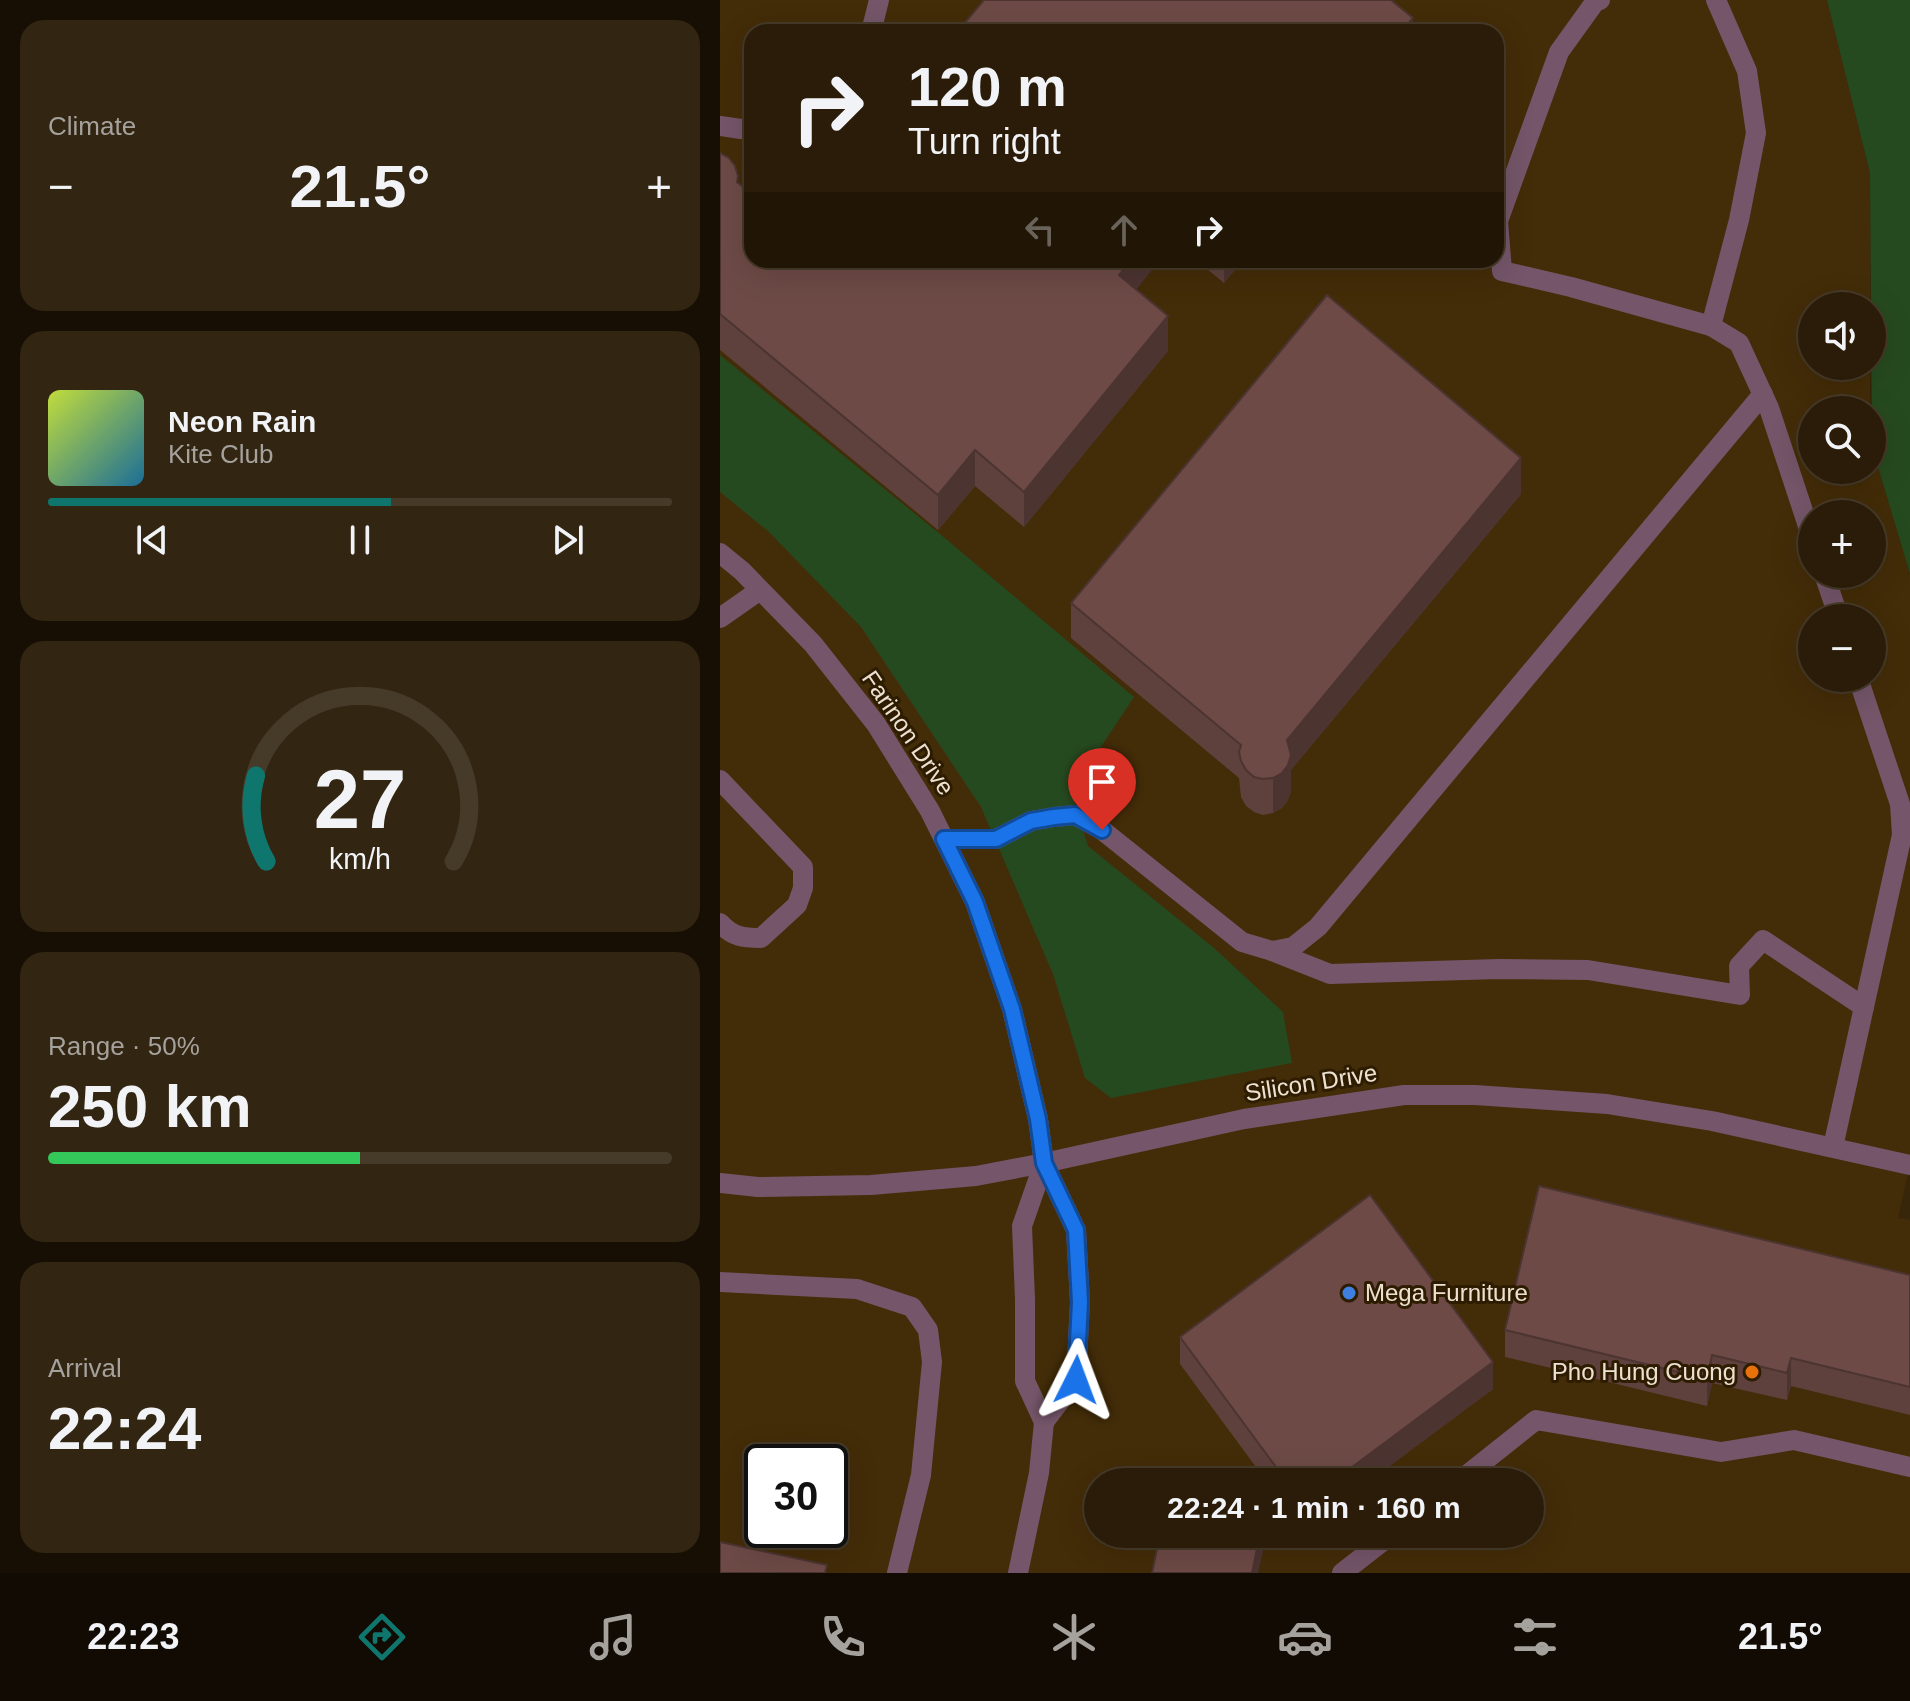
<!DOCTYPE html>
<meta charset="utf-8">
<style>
body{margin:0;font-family:Helvetica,sans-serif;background:#322512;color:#f1f3f6;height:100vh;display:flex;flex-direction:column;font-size:30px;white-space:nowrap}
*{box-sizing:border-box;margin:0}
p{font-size:26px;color:#a5a19c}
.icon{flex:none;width:44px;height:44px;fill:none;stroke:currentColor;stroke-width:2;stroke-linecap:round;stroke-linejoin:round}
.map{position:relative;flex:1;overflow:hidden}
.drawer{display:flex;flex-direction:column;gap:20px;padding:20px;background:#170f04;width:720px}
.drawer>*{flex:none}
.banner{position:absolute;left:24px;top:24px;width:760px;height:244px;border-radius:24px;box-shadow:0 8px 32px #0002,0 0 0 2px #463a29;background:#2a1c08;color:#f1f3f6;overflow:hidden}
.controls{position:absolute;left:1078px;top:292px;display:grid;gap:16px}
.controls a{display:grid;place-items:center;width:88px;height:88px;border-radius:50%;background:#2a1c08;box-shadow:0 8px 32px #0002,0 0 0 2px #463a29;font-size:40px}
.speed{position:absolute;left:24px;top:1444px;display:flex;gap:16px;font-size:40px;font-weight:700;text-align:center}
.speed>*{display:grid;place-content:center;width:104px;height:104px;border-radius:50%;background:#2a1c08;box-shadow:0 8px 32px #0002,0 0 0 2px #463a29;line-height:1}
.speed .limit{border:4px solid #111;border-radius:12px;background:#fff;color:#111}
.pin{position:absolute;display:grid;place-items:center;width:68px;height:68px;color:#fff;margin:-82px -34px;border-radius:50% 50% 50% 0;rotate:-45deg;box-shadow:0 0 8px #0007}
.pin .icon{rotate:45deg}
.me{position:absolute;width:88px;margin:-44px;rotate:3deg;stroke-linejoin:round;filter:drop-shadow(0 0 6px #0008)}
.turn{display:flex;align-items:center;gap:28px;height:168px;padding:0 32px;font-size:36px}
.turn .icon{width:104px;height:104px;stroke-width:2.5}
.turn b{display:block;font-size:56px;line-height:68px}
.lanes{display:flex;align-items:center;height:76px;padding:0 32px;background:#0003;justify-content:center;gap:40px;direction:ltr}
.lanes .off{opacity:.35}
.big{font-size:60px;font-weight:600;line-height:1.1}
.drawer .widget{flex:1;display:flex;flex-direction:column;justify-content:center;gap:12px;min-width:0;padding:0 28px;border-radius:24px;background:#322512}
.drawer .dial{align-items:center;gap:0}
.dial svg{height:208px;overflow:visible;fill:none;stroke:#463a29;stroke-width:7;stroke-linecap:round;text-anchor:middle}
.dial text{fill:#f1f3f6;stroke:none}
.song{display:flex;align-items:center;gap:24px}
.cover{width:96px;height:96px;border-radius:12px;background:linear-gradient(135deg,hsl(70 70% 55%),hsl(200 70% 35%))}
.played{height:8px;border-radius:4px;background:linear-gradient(90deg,#0f766e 55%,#463a29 55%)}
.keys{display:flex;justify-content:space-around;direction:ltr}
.heat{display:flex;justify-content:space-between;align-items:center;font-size:44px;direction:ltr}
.charge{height:12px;border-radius:6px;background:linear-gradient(90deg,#34c759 50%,#463a29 0)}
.trip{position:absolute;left:364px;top:1468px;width:460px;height:80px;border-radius:40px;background:#2a1c08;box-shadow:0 8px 32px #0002,0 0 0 2px #463a29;font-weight:600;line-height:80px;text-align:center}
.menu{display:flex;height:128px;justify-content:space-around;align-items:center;background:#110b03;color:#a5a19c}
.menu .icon{width:56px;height:56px}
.menu .active{color:#0f766e}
.menu b{font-size:36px;color:#f1f3f6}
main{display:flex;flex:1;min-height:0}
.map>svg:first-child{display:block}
.built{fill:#432c08;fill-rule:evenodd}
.green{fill:#264a1f}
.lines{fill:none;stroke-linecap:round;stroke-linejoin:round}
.minor{stroke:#745569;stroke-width:20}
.wall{fill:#5e403c}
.shaded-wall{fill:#4c3431}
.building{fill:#6d4a46;stroke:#4c3431;stroke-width:2}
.route-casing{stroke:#114b97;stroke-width:20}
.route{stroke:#1a73e8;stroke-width:14}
.shop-dot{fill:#3f7fe0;stroke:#2e1c01;stroke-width:3}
.food-dot{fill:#e8710a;stroke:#2e1c01;stroke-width:3}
.labels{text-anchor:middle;stroke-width:6;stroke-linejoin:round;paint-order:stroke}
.street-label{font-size:24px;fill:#ede1d2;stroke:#2e1c01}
.poi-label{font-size:24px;fill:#ede1d2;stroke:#2e1c01;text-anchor:start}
</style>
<main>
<section class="drawer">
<div class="widget"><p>Climate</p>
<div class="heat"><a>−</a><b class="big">21.5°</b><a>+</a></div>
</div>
<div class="widget">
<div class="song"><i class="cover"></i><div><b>Neon Rain</b><p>Kite Club</p></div></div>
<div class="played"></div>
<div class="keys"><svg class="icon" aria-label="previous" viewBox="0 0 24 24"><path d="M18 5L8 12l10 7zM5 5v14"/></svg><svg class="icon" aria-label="pause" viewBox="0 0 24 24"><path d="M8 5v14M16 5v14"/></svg><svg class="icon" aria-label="next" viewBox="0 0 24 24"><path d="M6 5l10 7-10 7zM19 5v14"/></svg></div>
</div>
<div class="widget dial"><svg viewBox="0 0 100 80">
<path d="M14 69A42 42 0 1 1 86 69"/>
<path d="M14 69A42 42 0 0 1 10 36" stroke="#0f766e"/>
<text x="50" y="56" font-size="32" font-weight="700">27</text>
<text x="50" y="72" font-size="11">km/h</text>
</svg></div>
<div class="widget"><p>Range · 50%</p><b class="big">250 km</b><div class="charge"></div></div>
<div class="widget"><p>Arrival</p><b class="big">22:24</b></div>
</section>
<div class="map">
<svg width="1190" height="1573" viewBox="0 0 1190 1573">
<rect width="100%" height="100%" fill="#38260a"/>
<path class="built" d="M 0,0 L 1107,0 L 1150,173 L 1150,306 L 1092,306 L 1092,366 L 1150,366 L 1150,410 L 1092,410 L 1092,470 L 1152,470 L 1152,447 L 1190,574 L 1190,1165 L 1178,1218 L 1190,1220 L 1190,1573 L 0,1573 ZM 32,32 L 776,32 L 776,260 L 32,260 ZM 1092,514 L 1152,514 L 1152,574 L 1092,574 ZM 1092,618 L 1152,618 L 1152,678 L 1092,678 ZM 42,1462 L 110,1462 L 110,1530 L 42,1530 ZM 378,1482 L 810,1482 L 810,1534 L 378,1534 Z"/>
<g class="green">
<path d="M 1107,0 L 1190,0 L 1190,574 L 1152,447 L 1150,173 Z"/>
<path d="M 0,355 L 220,534 L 414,697 L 351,792 L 368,846 L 494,948 L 563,1012 L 572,1063 L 391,1098 L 365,1078 L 333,974 L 261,807 L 141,627 L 49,532 L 0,492 Z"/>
</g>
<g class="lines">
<g class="minor">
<path d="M 880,0 L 875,2 L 839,52 L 778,221 L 782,271 L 851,287 L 991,326"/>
<path d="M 996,0 L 1027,71 L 1036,133 L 1019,220 L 991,326 L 1019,343 L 1049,408 L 1092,538"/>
<path d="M 151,32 L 159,0"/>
<path d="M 0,126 L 21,129 L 32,127"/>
<path d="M 0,553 L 22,571 L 93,644 L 156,724 L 210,811 L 255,902 L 292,1009 L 318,1119 L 324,1163 L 356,1230 L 360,1302 L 356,1380 L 324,1422"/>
<path d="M 1104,574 L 1119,618"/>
<path d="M 0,618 L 40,590"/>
<path d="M 0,780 L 83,867 L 83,888 L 77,905 L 41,938 C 23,938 13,937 0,923"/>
<path d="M 224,839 L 276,839 L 311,821 L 334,817 L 355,815 L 382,830 L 522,942 L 552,951 L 573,947 L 598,927 L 1043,394"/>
<path d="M 552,951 L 610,974 L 779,969 L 868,970 L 1020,995 L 1019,966 L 1043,940 L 1144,1007"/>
<path d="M 1113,1147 L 1182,835 L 1180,804 L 1138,678"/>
<path d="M 0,1183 L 38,1187 L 151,1185 L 256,1176 L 324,1163 L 524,1119 L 684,1095 L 755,1095 L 887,1104 L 992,1121 L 1190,1165"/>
<path d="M 0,1282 L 137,1289 L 192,1307 L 208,1330 L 212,1362 L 201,1475 L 177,1573"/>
<path d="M 738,1482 L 816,1420 L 1001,1452 L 1074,1440 L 1190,1467"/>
<path d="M 298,1573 L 319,1473 L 324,1422 L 305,1381 L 305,1299 L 302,1226 L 324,1163"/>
<path d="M 622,1573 L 672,1534"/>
</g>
</g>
<g class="wall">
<path d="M 0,153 L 18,182 L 32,260 L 416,289 L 448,351 L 304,527 L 255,486 L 218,530 L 0,350 Z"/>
<path d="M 476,260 L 523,260 L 504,283 Z"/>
<path d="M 801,494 L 571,770 L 571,791 L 568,800 L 562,808 L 553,813 L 543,815 L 534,812 L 526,806 L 521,797 L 519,778 L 351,638 L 351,603 Z"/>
<path d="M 1190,1275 L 1190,1415 L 1071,1386 L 1067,1400 L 992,1383 L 987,1406 L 785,1357 L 785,1330 Z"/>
<path d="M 460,1337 L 773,1389 L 648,1482 L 547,1482 L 460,1364 Z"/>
</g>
<g class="shaded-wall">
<path d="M 693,18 L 693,32 L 681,32 Z"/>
<path d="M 411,260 L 440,260 L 399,311 L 399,275 Z"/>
<path d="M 504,260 L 523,260 L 504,283 Z"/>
<path d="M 448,316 L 448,351 L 304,527 L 304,492 Z"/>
<path d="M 255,450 L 255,486 L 218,530 L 218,495 Z"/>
<path d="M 801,458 L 801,494 L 571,770 L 571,791 L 568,800 L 562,808 L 553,813 L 553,778 L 567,740 Z"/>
<path d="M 992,1355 L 992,1383 L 987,1406 L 987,1379 Z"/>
<path d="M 1071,1358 L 1071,1386 L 1067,1400 L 1067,1373 Z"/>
<path d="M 773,1362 L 773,1389 L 648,1482 L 612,1482 Z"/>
<path d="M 540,1534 L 547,1534 L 538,1573 L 532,1573 Z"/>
</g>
<g class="building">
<path d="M 264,0 L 671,0 L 693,18 L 681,32 L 237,32 Z"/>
<path d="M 0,153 L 9,158 L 15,166 L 18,176 L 17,182 L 32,194 L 32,260 L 411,260 L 399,275 L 448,316 L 304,492 L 255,450 L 218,495 L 0,314 Z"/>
<path d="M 607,295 L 801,458 L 567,740 L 571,755 L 568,765 L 562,773 L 553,778 L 543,779 L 534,777 L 526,770 L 521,761 L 519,752 L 521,745 L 351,603 Z"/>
<path d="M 819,1186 L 1190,1275 L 1190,1387 L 1071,1358 L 1067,1373 L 992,1355 L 987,1379 L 785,1330 Z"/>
<path d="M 650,1195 L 773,1362 L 612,1482 L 567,1482 L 460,1337 Z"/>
<path d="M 440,1534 L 540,1534 L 532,1573 L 432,1573 Z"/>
<path d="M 0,1542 L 107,1565 L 105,1573 L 0,1573 Z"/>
</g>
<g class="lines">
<g class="route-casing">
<path id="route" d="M 356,1380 L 360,1302 L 356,1230 L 324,1163 L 318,1119 L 292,1009 L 255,902 L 224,839 L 276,839 L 311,821 L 334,817 L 355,815 L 382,830"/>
</g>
<use href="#route" class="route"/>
</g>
<circle class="shop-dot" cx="629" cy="1293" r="8"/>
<circle class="food-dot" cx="1032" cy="1372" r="8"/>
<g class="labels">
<g class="street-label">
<text transform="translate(188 733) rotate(56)" y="8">Farinon Drive</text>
<text transform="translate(591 1083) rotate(-9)" y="8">Silicon Drive</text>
</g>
<g class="poi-label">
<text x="645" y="1301">Mega Furniture</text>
<text x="1016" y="1380" text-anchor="end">Pho Hung Cuong</text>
</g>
</g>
</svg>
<div class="controls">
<a><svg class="icon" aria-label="sound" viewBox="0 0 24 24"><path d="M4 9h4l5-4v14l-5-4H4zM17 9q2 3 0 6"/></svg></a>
<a><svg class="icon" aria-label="search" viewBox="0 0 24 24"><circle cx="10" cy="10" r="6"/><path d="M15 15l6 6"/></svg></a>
<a>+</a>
<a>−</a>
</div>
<div class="speed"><div class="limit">30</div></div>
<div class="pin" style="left:382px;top:830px;background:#d93025"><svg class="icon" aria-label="arrive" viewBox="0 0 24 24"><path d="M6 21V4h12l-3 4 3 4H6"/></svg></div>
<svg class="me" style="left:356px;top:1380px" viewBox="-20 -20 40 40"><path d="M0-17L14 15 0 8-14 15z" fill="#1a73e8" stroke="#fff" stroke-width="4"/></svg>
<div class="trip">22:24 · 1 min · 160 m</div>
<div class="banner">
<div class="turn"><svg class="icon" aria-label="right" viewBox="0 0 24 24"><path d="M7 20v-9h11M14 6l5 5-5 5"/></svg><div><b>120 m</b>Turn right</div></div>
<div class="lanes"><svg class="icon off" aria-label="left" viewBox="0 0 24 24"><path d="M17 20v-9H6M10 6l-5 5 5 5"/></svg><svg class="icon off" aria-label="ahead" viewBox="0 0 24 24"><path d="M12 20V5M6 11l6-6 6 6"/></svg><svg class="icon" aria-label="right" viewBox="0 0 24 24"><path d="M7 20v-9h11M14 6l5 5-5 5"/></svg></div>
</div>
</div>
</main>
<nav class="menu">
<b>22:23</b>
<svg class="icon active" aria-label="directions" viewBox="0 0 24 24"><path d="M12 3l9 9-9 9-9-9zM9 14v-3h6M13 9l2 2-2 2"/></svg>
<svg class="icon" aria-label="music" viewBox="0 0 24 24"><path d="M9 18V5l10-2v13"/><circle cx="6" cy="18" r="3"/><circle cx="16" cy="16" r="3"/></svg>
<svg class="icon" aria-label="phone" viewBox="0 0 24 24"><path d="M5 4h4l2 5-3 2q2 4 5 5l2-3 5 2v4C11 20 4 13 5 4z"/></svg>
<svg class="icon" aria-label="climate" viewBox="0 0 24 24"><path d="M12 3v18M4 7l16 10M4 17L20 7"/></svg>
<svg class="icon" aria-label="car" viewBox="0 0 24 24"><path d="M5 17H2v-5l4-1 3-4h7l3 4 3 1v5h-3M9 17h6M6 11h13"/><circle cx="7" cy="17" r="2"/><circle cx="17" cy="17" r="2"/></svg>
<svg class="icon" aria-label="filters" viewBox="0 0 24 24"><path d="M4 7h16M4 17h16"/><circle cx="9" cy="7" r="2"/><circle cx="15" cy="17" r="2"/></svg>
<b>21.5°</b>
</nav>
